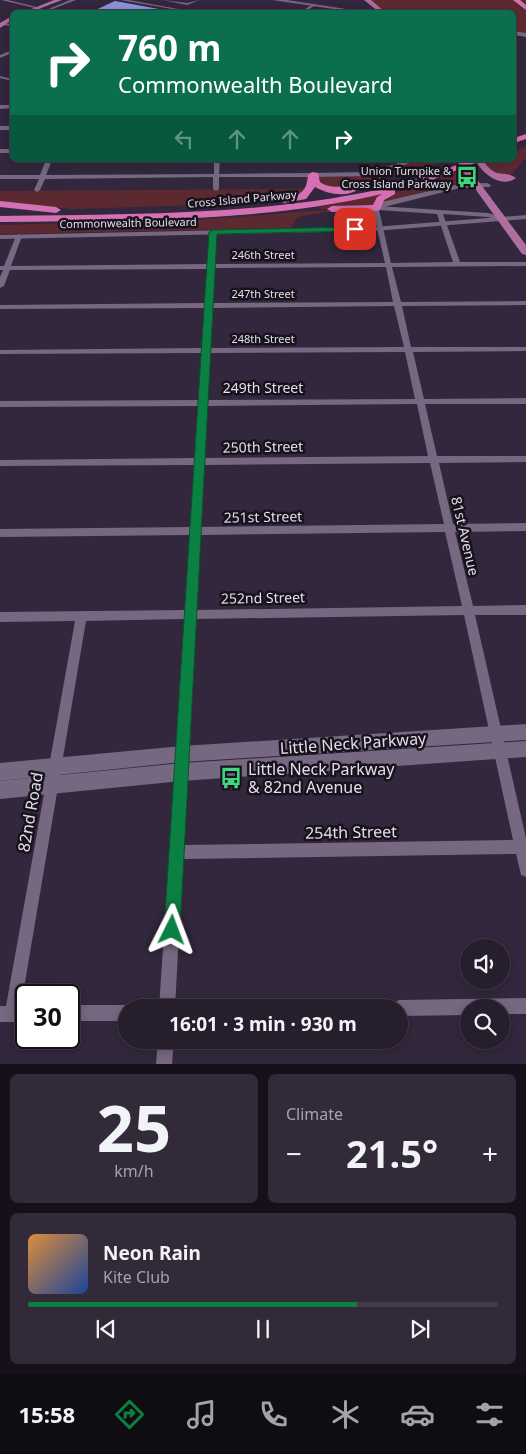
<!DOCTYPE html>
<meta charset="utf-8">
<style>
body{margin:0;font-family:"Noto Sans",sans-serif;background:#322a39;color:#f1f3f6;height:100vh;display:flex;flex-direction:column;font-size:19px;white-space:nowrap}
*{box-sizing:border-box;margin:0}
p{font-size:16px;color:#a4a2aa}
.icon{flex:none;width:28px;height:28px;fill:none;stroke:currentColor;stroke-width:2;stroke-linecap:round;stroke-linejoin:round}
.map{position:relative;height:1064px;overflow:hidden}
.details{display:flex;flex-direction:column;gap:10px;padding:10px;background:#151019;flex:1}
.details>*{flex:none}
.banner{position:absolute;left:10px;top:10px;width:506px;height:152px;border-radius:8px;box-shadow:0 2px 12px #0003,0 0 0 1px #423b49;background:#0b6e4f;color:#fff;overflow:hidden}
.tools{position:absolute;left:460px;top:939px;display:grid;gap:10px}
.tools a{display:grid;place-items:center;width:50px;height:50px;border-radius:50%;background:#261d2d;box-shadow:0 2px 12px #0003,0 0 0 1px #423b49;font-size:25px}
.speed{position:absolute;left:15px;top:984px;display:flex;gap:10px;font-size:25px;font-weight:700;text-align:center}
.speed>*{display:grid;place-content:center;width:65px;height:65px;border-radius:50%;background:#261d2d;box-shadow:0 2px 12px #0003,0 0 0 1px #423b49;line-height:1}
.speed .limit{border:2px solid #111;border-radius:8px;background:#fff;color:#111}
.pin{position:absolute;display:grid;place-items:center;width:42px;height:42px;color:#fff;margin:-21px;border-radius:10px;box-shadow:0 2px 8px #0006}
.me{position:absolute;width:55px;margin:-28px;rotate:3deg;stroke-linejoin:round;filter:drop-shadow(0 0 4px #0008)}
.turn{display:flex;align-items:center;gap:18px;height:105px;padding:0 25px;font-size:22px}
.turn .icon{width:65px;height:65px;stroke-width:2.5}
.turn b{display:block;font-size:35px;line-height:42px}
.lanes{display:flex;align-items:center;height:48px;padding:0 25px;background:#0003;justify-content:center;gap:25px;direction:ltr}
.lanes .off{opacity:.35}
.big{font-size:38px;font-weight:700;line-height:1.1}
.details .tile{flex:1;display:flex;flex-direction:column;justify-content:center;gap:8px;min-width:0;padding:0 18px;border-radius:8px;background:#322a39}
.details .dial{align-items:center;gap:0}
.dial b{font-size:65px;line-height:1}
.song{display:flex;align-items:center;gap:15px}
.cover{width:60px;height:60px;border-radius:8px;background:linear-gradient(135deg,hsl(30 70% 55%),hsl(220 70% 35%))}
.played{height:5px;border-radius:2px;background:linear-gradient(90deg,#0b8043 70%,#423b49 70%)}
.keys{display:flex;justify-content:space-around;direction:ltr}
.heat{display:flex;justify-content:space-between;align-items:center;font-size:28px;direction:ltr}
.details .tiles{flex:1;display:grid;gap:10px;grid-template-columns:1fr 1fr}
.tile:last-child{grid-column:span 2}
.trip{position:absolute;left:118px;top:999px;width:290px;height:50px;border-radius:25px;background:#261d2d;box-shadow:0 2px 12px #0003,0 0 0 1px #423b49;font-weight:700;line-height:50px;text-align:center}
.tab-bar{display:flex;height:80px;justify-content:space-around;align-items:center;background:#0f0c12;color:#a4a2aa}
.tab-bar .icon{width:35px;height:35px}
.tab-bar .on{color:#0b8043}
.tab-bar b{font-size:22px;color:#f1f3f6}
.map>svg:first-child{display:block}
.green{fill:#5d2931}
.building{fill:#8b93db}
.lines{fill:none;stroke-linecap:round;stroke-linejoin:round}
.minor{fill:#756880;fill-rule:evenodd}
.tertiary{fill:#756880;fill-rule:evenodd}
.secondary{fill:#756880;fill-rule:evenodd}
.primary{fill:#af6da0;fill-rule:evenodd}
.motorway{fill:#d670b5;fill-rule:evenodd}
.route{fill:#0b8043;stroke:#07532c}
.labels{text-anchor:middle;stroke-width:5;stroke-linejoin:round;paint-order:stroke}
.far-poi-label{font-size:11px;fill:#e3dcea;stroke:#17121c;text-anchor:end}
.far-street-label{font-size:11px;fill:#e3dcea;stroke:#17121c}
.street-label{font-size:14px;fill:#e3dcea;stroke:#17121c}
.near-street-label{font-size:16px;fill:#e3dcea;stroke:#17121c}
.near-poi-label{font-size:16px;fill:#e3dcea;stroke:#17121c;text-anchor:start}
</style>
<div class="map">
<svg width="526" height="1064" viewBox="0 0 526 1064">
<rect width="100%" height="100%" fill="#32273c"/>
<g class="green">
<path d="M 370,0 L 526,0 L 526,33 L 514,32 L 514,12 L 384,12 Z"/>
<path d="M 526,146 L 526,158 L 509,177 L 494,175 L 483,162 L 514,160 L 514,151 Z"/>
<path d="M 421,160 L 451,160 L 345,189 C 334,187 323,188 318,177 L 376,175 Z"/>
<path d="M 461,170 L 470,184 L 382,203 L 383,198 L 388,195 L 427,182 L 430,183 Z"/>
<path d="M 306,177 L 309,178 L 310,186 L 303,194 L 287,199 L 231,204 L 73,209 L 0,203 L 0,191 L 306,189 Z"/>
<path d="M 378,194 L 381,196 L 375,200 L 374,206 L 371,208 L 321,209 L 319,207 Z"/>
<path d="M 367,209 L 369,211 L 326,212 L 297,217 L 291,228 L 0,234 L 0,225 L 184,220 L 240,217 L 309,211 Z"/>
</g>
<path class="building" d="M 115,1 L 159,9 L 159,12 L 91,12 Z"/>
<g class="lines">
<g class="minor">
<path d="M 1,0 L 8,0 L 41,8 L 39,9 Z"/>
<path d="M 70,0 L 76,0 L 45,12 L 41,12 Z"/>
<path d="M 120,0 L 129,0 L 195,12 L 189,12 Z"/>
<path d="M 162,0 L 187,3 L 200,0 L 187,5 Z"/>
<path d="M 313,4 L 316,5 L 304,12 L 300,12 Z"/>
<path d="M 3,23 L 12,24 L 12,26 L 2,25 Z"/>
<path d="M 12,50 L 12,53 L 0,58 L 0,55 Z"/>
<path d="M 0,76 L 12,79 L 12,81 L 0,78 Z"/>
<path d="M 0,105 L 12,105 L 12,108 L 0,109 Z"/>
<rect x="0" y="126" width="12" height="4"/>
<rect x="0" y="149" width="12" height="4"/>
<path d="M 46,160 L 52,160 L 46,175 L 214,174 L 214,160 L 220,160 L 219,174 L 312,173 L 315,175 L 312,177 L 219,177 L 219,189 L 216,191 L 213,189 L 213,177 L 45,179 L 40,190 L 37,192 L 34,190 L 39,179 L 0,179 L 0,175 L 40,175 Z"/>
<path d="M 377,206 L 488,213 L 504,218 L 504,220 L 502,221 L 488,217 L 443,214 L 460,262 L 526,262 L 526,266 L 392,267 L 401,302 L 526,301 L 526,305 L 402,306 L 411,347 L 526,347 L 526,351 L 413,352 L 424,399 L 526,398 L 526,404 L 425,404 L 437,456 L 526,456 L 526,462 L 439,463 L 453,524 L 526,523 L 526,531 L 455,532 L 473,606 L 526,605 L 526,615 L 475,615 L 526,838 L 526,877 L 521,875 L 516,854 L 183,859 L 175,1008 L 159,1008 L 185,619 L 86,621 L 21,1006 L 26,1006 L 26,1022 L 0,1022 L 0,1006 L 6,1006 L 75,621 L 0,622 L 0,612 L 185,610 L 190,535 L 0,537 L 0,529 L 191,527 L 195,465 L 0,466 L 0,460 L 195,458 L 198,406 L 0,407 L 0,401 L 199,400 L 202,353 L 0,354 L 0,350 L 202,348 L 205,308 L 0,309 L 0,305 L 205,303 L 207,269 L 10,270 L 4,286 L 0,288 L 0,277 L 3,270 L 0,270 L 0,266 L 4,266 L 16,236 L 19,234 L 22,236 L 11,266 L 208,264 L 210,232 L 213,230 L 216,232 L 215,264 L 385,263 L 373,211 L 375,207 ZM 379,210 L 437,214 L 453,262 L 391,263 ZM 386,267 L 393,302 L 212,303 L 214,268 ZM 394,306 L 404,347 L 210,348 L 212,308 ZM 405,352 L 415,399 L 207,400 L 210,353 ZM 417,404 L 428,456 L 204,458 L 207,406 ZM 430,463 L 444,524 L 200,527 L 204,465 ZM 445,532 L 462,606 L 196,610 L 200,535 ZM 464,615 L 513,840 L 183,845 L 196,619 Z"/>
<path d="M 526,998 L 526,1014 L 501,1014 L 501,1008 L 469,1008 L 469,1015 L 399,1016 L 399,1008 L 392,1008 L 394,1003 L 399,1000 Z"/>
<path d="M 69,1005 L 126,1005 L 131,1008 L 126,1008 L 126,1021 L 69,1021 Z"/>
<path d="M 158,1040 L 174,1040 L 172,1064 L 156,1064 Z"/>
</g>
<g class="tertiary">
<path d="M 408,160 L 419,160 L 371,176 L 312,177 L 308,175 L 312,173 L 370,172 Z"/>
<path d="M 487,183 L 491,185 L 490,187 L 460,188 L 388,206 L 377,210 L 373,208 L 382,202 L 460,184 Z"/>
<path d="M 526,215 L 526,219 L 374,231 L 0,239 L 0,235 L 374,227 Z"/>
</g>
<g class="secondary">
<path d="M 272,0 L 287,0 L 366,12 L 354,12 Z"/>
<path d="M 514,31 L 526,33 L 526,37 L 514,35 Z"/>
<path d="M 526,724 L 526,740 L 182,762 L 0,781 L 0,763 L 182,746 Z"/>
<path d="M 526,741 L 526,757 L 182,781 L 0,799 L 0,781 L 182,763 Z"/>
</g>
<g class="primary">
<path d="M 54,0 L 62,0 L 31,12 L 24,12 Z"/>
<path d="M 364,0 L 371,0 L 385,12 L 379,12 Z"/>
<path d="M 12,16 L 12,20 L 0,28 L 0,23 Z"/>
<path d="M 457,160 L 465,160 L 470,170 L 526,245 L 526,255 L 522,254 L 463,172 Z"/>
<path d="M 475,160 L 483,160 C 496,181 504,169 516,178 C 501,189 482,173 475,160 Z"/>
</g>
<g class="motorway">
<path d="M 513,0 L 520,0 L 526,5 L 526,10 Z"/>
<path d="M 526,134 L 526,139 L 514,143 L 514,138 Z"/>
<path d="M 471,160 L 483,160 L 429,181 L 395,190 L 395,194 L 384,200 L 380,210 L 377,211 L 332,212 L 327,209 L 332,206 L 373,205 L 377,197 L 382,194 C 257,223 128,220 0,222 L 0,216 C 126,214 253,216 377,190 C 409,183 440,171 471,160 Z"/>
<path d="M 312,172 L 318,173 L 320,182 C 334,192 349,182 359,189 C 347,198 327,194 315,187 L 306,199 L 283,203 L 283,199 C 299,195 307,193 308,175 Z"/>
<path d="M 0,201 L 56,207 L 61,210 L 56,213 L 0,207 Z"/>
</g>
</g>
<path class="route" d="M 355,227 L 357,228 L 357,231 L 217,234 L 180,930 L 178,936 L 172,938 L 166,936 L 164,930 L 209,232 L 213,230 Z"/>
<defs>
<g id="bus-bare" transform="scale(1.725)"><path d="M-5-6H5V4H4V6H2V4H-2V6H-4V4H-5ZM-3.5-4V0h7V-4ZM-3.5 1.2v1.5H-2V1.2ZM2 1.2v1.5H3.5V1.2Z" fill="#3ed77d" stroke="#17121c" stroke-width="2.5" paint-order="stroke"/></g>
</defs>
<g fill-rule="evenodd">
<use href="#bus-bare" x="467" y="177"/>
<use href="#bus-bare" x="231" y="778"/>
</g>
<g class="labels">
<g class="far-poi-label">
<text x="451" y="175">Union Turnpike &amp;<tspan x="451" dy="13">Cross Island Parkway</tspan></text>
</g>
<g class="far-street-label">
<text transform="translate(242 199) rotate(-5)" y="4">Cross Island Parkway</text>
<text transform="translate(128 223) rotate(-1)" y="4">Commonwealth Boulevard</text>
<text x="263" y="259">246th Street</text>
<text x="263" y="298">247th Street</text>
<text x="263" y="343">248th Street</text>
</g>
<g class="street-label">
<text x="263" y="393">249th Street</text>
<text transform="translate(263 447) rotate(-1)" y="5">250th Street</text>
<text transform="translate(263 517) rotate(-1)" y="5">251st Street</text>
<text transform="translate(465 536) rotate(77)" y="5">81st Avenue</text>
<text transform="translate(263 598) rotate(-1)" y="5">252nd Street</text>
</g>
<g class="near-street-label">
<text transform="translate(353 743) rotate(-4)" y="6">Little Neck Parkway</text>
<text transform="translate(30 812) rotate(-80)" y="6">82nd Road</text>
<text transform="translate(351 832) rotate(-1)" y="6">254th Street</text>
</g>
<g class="near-poi-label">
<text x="248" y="775">Little Neck Parkway<tspan x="248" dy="18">&amp; 82nd Avenue</tspan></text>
</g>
</g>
</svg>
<div class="tools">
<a><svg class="icon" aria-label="sound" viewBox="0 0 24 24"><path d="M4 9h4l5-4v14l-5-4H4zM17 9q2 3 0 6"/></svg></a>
<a><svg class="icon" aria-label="search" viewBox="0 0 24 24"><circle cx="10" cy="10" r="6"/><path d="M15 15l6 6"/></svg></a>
</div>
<div class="speed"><div class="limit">30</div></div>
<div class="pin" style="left:355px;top:229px;background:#d93025"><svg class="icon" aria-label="arrive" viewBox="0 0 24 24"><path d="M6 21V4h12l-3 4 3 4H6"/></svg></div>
<svg class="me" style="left:172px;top:930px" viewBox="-20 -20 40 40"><path d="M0-17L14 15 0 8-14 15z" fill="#0b8043" stroke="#fff" stroke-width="4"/></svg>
<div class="trip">16:01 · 3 min · 930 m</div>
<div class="banner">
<div class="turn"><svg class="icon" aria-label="right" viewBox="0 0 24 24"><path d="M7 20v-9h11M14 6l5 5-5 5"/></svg><div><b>760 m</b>Commonwealth Boulevard</div></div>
<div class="lanes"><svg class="icon off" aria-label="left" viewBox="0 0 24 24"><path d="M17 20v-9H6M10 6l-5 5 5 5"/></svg><svg class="icon off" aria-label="ahead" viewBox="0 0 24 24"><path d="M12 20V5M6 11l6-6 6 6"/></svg><svg class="icon off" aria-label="ahead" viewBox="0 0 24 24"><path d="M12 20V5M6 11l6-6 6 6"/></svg><svg class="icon" aria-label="right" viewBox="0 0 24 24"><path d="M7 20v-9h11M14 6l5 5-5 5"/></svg></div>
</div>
</div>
<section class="details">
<div class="tiles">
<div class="tile dial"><b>25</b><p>km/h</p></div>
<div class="tile"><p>Climate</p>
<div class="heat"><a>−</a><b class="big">21.5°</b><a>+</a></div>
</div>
<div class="tile">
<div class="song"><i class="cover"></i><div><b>Neon Rain</b><p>Kite Club</p></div></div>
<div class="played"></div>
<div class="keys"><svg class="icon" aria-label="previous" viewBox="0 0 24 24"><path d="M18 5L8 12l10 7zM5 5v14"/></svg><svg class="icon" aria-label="pause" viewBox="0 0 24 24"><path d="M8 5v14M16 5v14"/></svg><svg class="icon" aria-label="next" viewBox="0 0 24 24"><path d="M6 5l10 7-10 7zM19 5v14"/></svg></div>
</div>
</div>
</section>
<nav class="tab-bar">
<b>15:58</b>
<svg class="icon on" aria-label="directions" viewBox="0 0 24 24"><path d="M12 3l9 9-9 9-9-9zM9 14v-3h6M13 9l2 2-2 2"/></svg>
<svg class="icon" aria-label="music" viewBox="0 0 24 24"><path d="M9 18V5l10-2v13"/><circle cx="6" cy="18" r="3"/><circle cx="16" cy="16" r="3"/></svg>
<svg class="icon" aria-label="phone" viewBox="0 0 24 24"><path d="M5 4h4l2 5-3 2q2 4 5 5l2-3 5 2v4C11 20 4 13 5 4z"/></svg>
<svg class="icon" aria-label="climate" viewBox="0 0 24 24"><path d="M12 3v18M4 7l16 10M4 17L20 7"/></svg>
<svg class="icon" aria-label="car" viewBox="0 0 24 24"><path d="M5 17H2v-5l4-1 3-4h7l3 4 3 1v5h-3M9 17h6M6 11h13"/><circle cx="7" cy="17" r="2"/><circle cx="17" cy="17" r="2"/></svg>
<svg class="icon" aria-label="filters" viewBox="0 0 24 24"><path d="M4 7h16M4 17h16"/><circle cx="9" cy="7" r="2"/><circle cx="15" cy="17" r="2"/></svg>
</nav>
